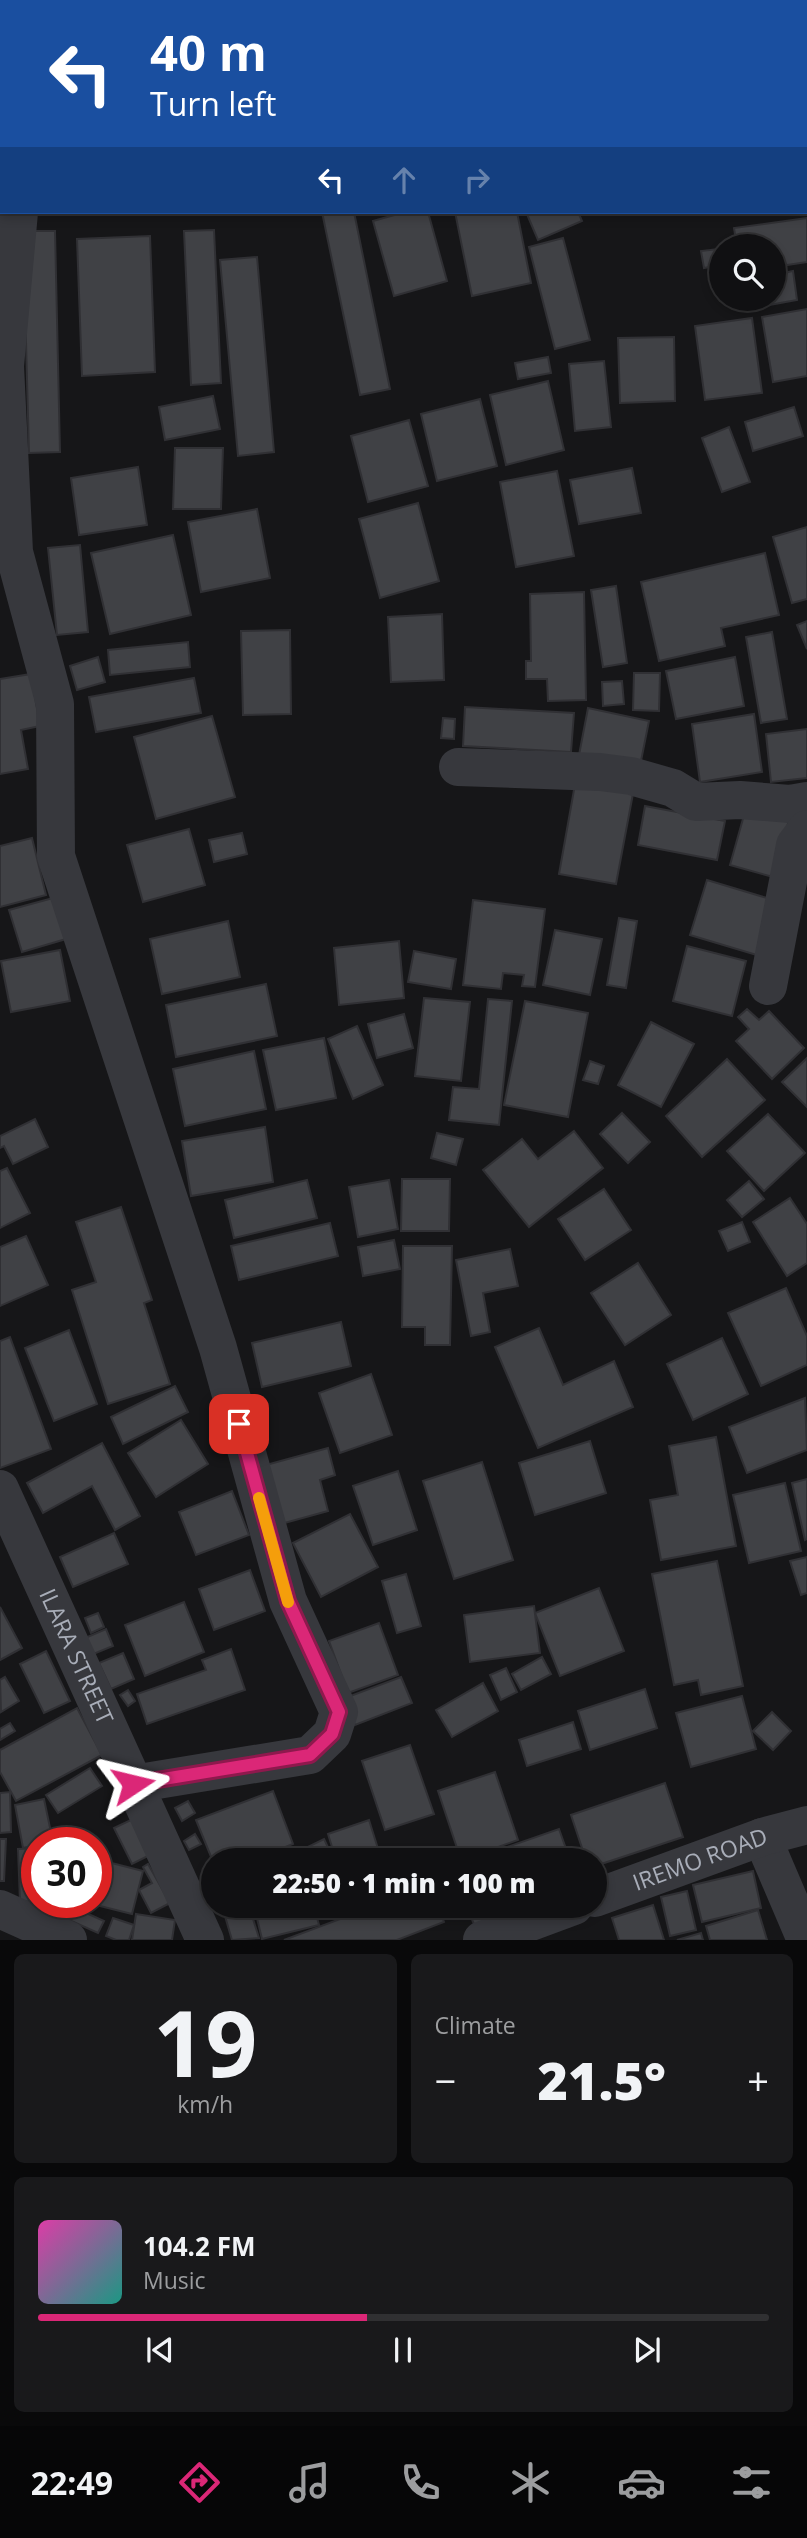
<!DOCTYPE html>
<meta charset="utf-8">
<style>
body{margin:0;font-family:"Open Sans",sans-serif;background:#19191b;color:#f1f3f6;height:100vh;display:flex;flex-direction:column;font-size:26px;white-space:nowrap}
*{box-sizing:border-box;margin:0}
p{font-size:23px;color:#9c9d9f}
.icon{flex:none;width:38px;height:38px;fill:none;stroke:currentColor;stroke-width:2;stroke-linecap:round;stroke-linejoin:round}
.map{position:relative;height:1940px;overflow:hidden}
.side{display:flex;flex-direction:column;gap:14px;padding:14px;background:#09090a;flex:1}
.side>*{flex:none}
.top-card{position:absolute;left:0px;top:0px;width:808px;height:214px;box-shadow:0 4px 10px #0003,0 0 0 2px #303032;background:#1a4fa0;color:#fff;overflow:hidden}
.fabs{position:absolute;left:709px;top:234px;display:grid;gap:14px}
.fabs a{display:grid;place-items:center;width:77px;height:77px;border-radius:50%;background:#101012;box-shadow:0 4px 10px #0003,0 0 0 2px #303032;font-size:35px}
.speed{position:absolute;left:21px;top:1827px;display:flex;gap:14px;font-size:35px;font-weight:700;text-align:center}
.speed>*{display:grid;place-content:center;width:91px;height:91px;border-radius:50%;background:#101012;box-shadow:0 4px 10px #0003,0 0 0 2px #303032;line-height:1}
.speed .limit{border:10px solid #d22;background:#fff;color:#111}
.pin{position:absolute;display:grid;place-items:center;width:60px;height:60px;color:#fff;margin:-30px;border-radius:14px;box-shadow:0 4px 10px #0006}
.me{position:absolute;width:77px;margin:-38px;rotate:80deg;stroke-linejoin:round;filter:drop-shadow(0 0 5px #0008)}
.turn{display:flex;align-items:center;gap:24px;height:147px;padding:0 35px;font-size:32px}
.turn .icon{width:91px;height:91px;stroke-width:2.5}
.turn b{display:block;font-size:49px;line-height:60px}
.lanes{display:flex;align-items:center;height:66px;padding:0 35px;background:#0003;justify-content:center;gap:35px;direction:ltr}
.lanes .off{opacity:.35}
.big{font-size:52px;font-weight:800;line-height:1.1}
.side .widget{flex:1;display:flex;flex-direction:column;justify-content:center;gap:10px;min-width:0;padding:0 24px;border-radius:10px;background:#19191b}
.side .dial{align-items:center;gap:0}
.dial b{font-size:91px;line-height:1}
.song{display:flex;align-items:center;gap:21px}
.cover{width:84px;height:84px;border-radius:10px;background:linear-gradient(135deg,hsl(320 70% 55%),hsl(170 70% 35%))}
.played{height:7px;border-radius:4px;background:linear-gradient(90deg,#db2777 45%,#303032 45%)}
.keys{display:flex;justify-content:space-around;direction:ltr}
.heat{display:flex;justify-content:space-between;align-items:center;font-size:38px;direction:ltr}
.side .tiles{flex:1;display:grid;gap:14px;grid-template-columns:1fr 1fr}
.widget:last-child{grid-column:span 2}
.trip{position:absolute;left:201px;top:1848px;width:406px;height:70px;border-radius:35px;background:#101012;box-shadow:0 4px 10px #0003,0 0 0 2px #303032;font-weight:800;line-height:70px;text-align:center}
.dock{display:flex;height:112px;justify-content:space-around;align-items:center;background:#060607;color:#9c9d9f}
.dock .icon{width:49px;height:49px}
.dock .active{color:#db2777}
.dock b{font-size:32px;color:#f1f3f6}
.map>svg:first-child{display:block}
.building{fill:#404145;stroke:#303034;stroke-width:2}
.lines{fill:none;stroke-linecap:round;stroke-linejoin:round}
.minor{stroke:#37383d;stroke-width:38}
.route-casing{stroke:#8e194d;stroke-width:18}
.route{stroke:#db2777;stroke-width:12}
.slow{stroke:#f59e0b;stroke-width:12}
.labels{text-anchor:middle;stroke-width:6;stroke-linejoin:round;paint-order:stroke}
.street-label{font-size:23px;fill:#a8adb8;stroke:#111113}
</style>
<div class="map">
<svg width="807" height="1940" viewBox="0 0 807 1940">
<rect width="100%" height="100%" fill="#161618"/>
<g class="building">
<rect x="156" y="0" width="48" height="2"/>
<path d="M 324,0 L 386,0 L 324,2 Z"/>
<path d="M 411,0 L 457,0 L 411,2 Z"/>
<path d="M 472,0 L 529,0 L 472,2 Z"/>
<rect x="0" y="25" width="2" height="114"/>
<path d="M 322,212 L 354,212 L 390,389 L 360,395 Z"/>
<path d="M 405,212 L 428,212 L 447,281 L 394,296 L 373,221 Z"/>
<path d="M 455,212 L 517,212 L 531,283 L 472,296 Z"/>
<path d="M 526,212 L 578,212 L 582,221 L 538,240 Z"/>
<path d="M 807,218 L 807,262 L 774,267 L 774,247 L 737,247 L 734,228 Z"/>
<path d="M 214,230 L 221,383 L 191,385 L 184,231 Z"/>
<path d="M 23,231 L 55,231 L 60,452 L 29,453 Z"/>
<path d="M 150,236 L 155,372 L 82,376 L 77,239 Z"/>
<path d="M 563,238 L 590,340 L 555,349 L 529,247 Z"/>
<path d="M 718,249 L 720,265 L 704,268 L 701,251 Z"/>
<path d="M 257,257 L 274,452 L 238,456 L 220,260 Z"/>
<path d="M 793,271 L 797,300 L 769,305 L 768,299 L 774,299 L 774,275 Z"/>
<path d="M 807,309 L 807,376 L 773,382 L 762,317 Z"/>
<path d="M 752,318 L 762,393 L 705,400 L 695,326 Z"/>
<path d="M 674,337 L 675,401 L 620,403 L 618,338 Z"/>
<path d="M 548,357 L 551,373 L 518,379 L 515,363 Z"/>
<path d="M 604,361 L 611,427 L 575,431 L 569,364 Z"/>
<path d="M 548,381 L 564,450 L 506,465 L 490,395 Z"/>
<path d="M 213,396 L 220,429 L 165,440 L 159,407 Z"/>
<path d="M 480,399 L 497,466 L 437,481 L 421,414 Z"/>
<path d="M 794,407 L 803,436 L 753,451 L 745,422 Z"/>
<path d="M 409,420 L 428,486 L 368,502 L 351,436 Z"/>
<path d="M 729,427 L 750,482 L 722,492 L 702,438 Z"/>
<path d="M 175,448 L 223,448 L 221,509 L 173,509 Z"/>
<path d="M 138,467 L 147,525 L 79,535 L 71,478 Z"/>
<path d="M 632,468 L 641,513 L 579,524 L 570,480 Z"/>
<path d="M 557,471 L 574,556 L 516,567 L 500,482 Z"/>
<path d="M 418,503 L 439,581 L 380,598 L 359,519 Z"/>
<path d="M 257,509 L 270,578 L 201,592 L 188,522 Z"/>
<path d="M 807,527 L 807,599 L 792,603 L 773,537 Z"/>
<path d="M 173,535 L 191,615 L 110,634 L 91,553 Z"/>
<path d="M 80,545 L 88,632 L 57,635 L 48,548 Z"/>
<path d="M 765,553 L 779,615 L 721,628 L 725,646 L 659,661 L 641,582 Z"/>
<path d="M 616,586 L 627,663 L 603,667 L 591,590 Z"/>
<path d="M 584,592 L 586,700 L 548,701 L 547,679 L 526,679 L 526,661 L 531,661 L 530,594 Z"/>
<path d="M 442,614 L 444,680 L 391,682 L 388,617 Z"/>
<path d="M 807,621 L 807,649 L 797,625 Z"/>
<path d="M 290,630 L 291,714 L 243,715 L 241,631 Z"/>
<path d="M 772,632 L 787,719 L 761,723 L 746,637 Z"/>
<path d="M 188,642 L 190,667 L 110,675 L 108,650 Z"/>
<path d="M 98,657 L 105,682 L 77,690 L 70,666 Z"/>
<path d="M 735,657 L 744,706 L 676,719 L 666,671 Z"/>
<path d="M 634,673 L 660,673 L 659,711 L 633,710 Z"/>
<path d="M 31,674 L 40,726 L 21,730 L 28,769 L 0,774 L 0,679 Z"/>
<path d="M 194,678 L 201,713 L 96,732 L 89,697 Z"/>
<path d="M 622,681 L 624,704 L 603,706 L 602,682 Z"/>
<path d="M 465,707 L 574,713 L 571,752 L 463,746 Z"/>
<path d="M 588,708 L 649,721 L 640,766 L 579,755 Z"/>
<path d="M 754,714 L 762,772 L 700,782 L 692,724 Z"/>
<path d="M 212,716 L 235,797 L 156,819 L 134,737 Z"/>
<path d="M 443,718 L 455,719 L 454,739 L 441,738 Z"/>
<path d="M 807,729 L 807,778 L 771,782 L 766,734 Z"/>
<path d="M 577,773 L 635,783 L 616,884 L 559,874 Z"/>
<path d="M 645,806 L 725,821 L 717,860 L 638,845 Z"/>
<path d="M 746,808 L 789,820 L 773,877 L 730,865 Z"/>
<path d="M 189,829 L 205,885 L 143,902 L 127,845 Z"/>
<path d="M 242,833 L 247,854 L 214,862 L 209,840 Z"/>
<path d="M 32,838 L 46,895 L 0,907 L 0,846 Z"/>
<path d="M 707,880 L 777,901 L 760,956 L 690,935 Z"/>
<path d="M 53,898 L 66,939 L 22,952 L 9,910 Z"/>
<path d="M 473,900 L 545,909 L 535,987 L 522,986 L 524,975 L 503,973 L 501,989 L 463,985 Z"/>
<path d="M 619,918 L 637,921 L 626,988 L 607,985 Z"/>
<path d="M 228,921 L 240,977 L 162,994 L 150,939 Z"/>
<path d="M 555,930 L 602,939 L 590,995 L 543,985 Z"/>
<path d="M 399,941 L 404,998 L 339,1005 L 334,948 Z"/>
<path d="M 687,946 L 746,961 L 732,1016 L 673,1001 Z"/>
<path d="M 60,950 L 70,1001 L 11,1012 L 1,961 Z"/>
<path d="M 414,951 L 456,959 L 451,989 L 408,982 Z"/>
<path d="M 266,984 L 277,1036 L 176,1057 L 166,1005 Z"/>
<path d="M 424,998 L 470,1002 L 461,1081 L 415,1076 Z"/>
<path d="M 488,999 L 512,1001 L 499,1125 L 449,1120 L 453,1087 L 479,1089 Z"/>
<path d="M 525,1001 L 588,1013 L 568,1117 L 504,1105 Z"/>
<path d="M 747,1009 L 759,1020 L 769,1011 L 804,1048 L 772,1079 L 736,1041 L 749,1029 L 738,1017 Z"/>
<path d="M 404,1014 L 413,1048 L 377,1058 L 368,1024 Z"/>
<path d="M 651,1022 L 694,1044 L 661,1107 L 618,1085 Z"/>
<path d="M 357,1026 L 383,1085 L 353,1099 L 328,1039 Z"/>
<path d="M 324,1038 L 336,1098 L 276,1110 L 263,1050 Z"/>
<path d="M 254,1051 L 266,1109 L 185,1126 L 173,1069 Z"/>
<path d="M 807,1058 L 807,1107 L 782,1082 Z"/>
<path d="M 727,1059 L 765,1100 L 702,1157 L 666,1116 Z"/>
<path d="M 590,1061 L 604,1066 L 598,1084 L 583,1080 Z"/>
<path d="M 622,1113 L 650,1142 L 628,1163 L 600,1134 Z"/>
<path d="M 768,1114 L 805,1153 L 764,1191 L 727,1151 Z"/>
<path d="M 35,1119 L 48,1147 L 13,1164 L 4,1146 L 0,1148 L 0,1136 Z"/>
<path d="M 265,1127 L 273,1182 L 191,1196 L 182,1141 Z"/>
<path d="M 574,1131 L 603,1168 L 529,1227 L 483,1170 L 522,1139 L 538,1159 Z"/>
<path d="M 437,1133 L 463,1139 L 456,1165 L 431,1158 Z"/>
<path d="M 7,1168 L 30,1213 L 0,1228 L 0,1171 Z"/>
<path d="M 402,1179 L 450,1179 L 449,1231 L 401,1231 Z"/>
<path d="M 307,1180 L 317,1218 L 234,1238 L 225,1200 Z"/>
<path d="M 389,1180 L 398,1229 L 358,1237 L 349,1187 Z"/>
<path d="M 749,1181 L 764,1199 L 742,1217 L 727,1200 Z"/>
<path d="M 604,1189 L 631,1230 L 585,1260 L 558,1219 Z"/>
<path d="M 790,1198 L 807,1224 L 807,1263 L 787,1276 L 753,1222 Z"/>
<path d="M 121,1207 L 152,1300 L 144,1303 L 170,1384 L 108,1404 L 72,1290 L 96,1282 L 76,1222 Z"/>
<path d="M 742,1222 L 750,1242 L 728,1251 L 719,1231 Z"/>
<path d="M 330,1223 L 338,1256 L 239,1280 L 231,1246 Z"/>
<path d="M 26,1236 L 48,1285 L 0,1306 L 0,1247 Z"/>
<path d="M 394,1240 L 400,1269 L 363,1276 L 358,1247 Z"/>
<path d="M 403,1246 L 452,1246 L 450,1345 L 425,1345 L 425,1327 L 402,1327 Z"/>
<path d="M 510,1249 L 518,1286 L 483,1293 L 490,1332 L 471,1336 L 456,1260 Z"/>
<path d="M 638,1263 L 671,1315 L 625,1345 L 591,1293 Z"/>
<path d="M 786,1288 L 807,1336 L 807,1365 L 761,1386 L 728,1313 Z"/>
<path d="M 341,1322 L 351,1366 L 262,1387 L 252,1343 Z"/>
<path d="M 539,1328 L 563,1385 L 614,1361 L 633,1407 L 538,1448 L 495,1347 Z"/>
<path d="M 69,1330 L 97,1404 L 54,1421 L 25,1348 Z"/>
<path d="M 10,1337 L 51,1449 L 0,1468 L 0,1341 Z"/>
<path d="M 722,1338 L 748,1394 L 693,1420 L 667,1364 Z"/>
<path d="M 371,1374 L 392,1435 L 340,1453 L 319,1393 Z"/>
<path d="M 175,1386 L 188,1412 L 123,1444 L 111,1417 Z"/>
<path d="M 805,1398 L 807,1450 L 747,1473 L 729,1427 Z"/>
<path d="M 181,1420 L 208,1464 L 156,1497 L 128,1453 Z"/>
<path d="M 716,1437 L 736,1546 L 661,1560 L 650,1500 L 678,1495 L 669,1446 Z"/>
<path d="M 590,1441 L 606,1493 L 535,1515 L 519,1463 Z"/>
<path d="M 102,1443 L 140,1516 L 115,1530 L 92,1486 L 43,1513 L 27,1483 Z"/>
<path d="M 328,1448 L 335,1475 L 320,1480 L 328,1511 L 270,1527 L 255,1468 Z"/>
<path d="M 482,1462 L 513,1560 L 454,1579 L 423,1481 Z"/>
<path d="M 398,1471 L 417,1530 L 373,1545 L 353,1486 Z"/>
<path d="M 807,1479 L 807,1539 L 805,1540 L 792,1483 Z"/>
<path d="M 785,1483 L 801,1551 L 749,1563 L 733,1495 Z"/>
<path d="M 232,1491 L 249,1535 L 196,1555 L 179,1512 Z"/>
<path d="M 350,1514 L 378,1567 L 321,1597 L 293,1543 Z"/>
<path d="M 114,1533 L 128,1564 L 73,1587 L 60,1557 Z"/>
<path d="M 807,1557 L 807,1593 L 801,1595 L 790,1561 Z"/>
<path d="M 717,1561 L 743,1686 L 701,1695 L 698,1680 L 674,1685 L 652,1574 Z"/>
<path d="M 250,1570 L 265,1611 L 214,1630 L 199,1589 Z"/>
<path d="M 406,1574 L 421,1626 L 397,1633 L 382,1581 Z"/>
<path d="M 599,1588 L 624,1651 L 560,1676 L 535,1613 Z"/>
<path d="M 184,1602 L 204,1652 L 145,1676 L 125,1625 Z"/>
<path d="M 534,1606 L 540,1653 L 470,1662 L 464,1615 Z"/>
<path d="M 0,1607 L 22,1648 L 0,1660 Z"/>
<path d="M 98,1613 L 104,1627 L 91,1633 L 85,1618 Z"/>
<path d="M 379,1623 L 398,1675 L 348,1693 L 329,1641 Z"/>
<path d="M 106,1629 L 113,1646 L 91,1655 L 85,1638 Z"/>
<path d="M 231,1649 L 245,1690 L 147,1724 L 137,1694 L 206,1670 L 202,1660 Z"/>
<path d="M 46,1651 L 70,1701 L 44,1713 L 20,1664 Z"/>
<path d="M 123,1653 L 134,1679 L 111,1689 L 99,1663 Z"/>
<path d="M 542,1657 L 551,1674 L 521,1690 L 512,1674 Z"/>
<path d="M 506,1668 L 517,1692 L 501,1700 L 490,1675 Z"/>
<path d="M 5,1677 L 19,1701 L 1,1712 L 0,1680 Z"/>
<path d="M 401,1677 L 412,1703 L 355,1725 L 345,1698 Z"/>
<path d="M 483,1683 L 498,1711 L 452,1737 L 436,1710 Z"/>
<path d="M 645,1689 L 657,1728 L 590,1750 L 578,1711 Z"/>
<path d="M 128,1690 L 135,1701 L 128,1706 L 120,1695 Z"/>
<path d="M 742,1696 L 756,1749 L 691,1767 L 676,1713 Z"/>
<path d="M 77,1708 L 102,1755 L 16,1801 L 0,1772 L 0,1750 Z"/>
<path d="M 772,1712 L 791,1731 L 773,1750 L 753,1731 Z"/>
<path d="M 573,1722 L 581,1749 L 527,1766 L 519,1740 Z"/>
<path d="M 10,1723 L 15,1731 L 0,1740 L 0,1729 Z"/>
<path d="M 410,1745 L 434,1814 L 385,1830 L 362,1761 Z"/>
<path d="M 90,1768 L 102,1786 L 58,1813 L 46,1795 Z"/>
<path d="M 495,1772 L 518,1840 L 461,1860 L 438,1791 Z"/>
<path d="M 665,1783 L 683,1837 L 595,1866 L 595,1860 L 586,1860 L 571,1815 Z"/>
<path d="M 273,1791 L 293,1844 L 252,1860 L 214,1860 L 214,1864 L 196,1820 Z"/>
<path d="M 10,1792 L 11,1832 L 0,1833 L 0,1793 Z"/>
<path d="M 44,1799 L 53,1842 L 37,1843 L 37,1845 L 23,1848 L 15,1805 Z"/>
<path d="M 188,1801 L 195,1813 L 182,1821 L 175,1808 Z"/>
<path d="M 135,1818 L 152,1854 L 132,1864 L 114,1828 Z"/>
<path d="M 369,1820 L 380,1855 L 365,1860 L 336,1860 L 328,1834 Z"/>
<path d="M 559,1829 L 570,1860 L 496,1860 L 493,1852 Z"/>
<path d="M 195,1834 L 201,1844 L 189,1850 L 184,1841 Z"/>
<path d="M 0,1839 L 6,1839 L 4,1881 L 0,1881 Z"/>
<path d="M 324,1839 L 334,1860 L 287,1860 L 285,1858 Z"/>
<path d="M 37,1848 L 37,1901 L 20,1902 L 18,1849 Z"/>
<path d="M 96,1859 L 143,1871 L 132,1914 L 84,1902 L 96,1902 Z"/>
<path d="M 148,1864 L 170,1903 L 151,1913 L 139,1890 L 152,1883 L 143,1867 Z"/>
<path d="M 753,1871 L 761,1908 L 702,1922 L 693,1885 Z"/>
<path d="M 687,1891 L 696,1930 L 670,1936 L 661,1897 Z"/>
<path d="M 64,1903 L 104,1921 L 98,1933 L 58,1915 Z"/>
<path d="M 653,1905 L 664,1940 L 619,1940 L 612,1918 Z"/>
<path d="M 222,1906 L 249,1906 L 259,1938 L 232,1940 Z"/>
<path d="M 254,1906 L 314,1906 L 319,1925 L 262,1939 Z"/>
<path d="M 348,1906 L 438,1906 L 444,1922 L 397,1940 L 284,1940 L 351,1915 Z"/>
<path d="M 479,1906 L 491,1906 L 497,1921 L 476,1929 L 468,1910 Z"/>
<path d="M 758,1910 L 767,1940 L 710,1940 L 706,1926 Z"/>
<path d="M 136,1914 L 175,1920 L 172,1940 L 132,1940 Z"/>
<path d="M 113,1918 L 134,1925 L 129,1940 L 116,1940 L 106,1936 Z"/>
<path d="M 701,1933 L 703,1940 L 677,1940 Z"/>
</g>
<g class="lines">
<g class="minor">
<path d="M 639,2 L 642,0"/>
<path d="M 0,186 L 2,187"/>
<path d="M 19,212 L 5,366 L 14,552 L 55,704 L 56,856 L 218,1348 L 288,1601 L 339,1712 L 332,1734 L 310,1755 L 133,1784"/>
<path d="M 458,767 L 600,772 L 631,776 L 673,788 L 696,802 L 740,800 L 790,804 L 807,801"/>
<path d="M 768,986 L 795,845 L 807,829"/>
<path id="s1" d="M 0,1489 L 205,1940"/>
<path d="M 762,1837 L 806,1940"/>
<path id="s2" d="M 595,1898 L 762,1837 L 807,1825"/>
<path d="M 0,1909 L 68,1940"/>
<path d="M 482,1940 L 574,1906"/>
</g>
</g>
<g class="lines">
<g class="route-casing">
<path id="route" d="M 133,1784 L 310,1755 L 332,1734 L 339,1712 L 288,1601 L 239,1424"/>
</g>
<use href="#route" class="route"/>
<path class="slow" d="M 259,1498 L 288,1602"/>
</g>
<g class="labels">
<g class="street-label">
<text dy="8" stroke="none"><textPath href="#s1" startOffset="184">ILARA STREET</textPath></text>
<text dy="8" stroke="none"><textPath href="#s2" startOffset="112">IREMO ROAD</textPath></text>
</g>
</g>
</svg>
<div class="fabs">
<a><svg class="icon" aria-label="search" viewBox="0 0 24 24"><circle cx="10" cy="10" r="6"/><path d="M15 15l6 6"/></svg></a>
</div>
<div class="speed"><div class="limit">30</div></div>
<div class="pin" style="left:239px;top:1424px;background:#d93025"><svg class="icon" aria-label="arrive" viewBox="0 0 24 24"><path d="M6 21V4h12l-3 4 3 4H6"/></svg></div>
<svg class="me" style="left:133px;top:1784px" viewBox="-20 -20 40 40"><path d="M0-17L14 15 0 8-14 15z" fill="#db2777" stroke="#fff" stroke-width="4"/></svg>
<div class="trip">22:50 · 1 min · 100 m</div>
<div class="top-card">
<div class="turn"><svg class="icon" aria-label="left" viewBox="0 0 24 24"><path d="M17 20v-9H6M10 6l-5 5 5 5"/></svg><div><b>40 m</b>Turn left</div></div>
<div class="lanes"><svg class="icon" aria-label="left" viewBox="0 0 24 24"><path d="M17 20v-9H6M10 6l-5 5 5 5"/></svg><svg class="icon off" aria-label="ahead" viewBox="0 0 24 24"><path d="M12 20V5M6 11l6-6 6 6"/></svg><svg class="icon off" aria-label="right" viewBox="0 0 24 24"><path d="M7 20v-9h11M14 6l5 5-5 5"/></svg></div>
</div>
</div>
<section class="side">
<div class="tiles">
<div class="widget dial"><b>19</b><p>km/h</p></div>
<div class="widget"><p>Climate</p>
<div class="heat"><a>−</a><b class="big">21.5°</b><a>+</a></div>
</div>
<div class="widget">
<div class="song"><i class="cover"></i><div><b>104.2 FM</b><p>Music</p></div></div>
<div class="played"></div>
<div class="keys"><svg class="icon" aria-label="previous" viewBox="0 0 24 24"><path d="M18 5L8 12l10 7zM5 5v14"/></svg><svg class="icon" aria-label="pause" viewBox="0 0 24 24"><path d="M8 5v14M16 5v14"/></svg><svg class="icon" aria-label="next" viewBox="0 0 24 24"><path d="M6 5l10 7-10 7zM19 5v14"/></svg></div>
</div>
</div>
</section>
<nav class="dock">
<b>22:49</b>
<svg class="icon active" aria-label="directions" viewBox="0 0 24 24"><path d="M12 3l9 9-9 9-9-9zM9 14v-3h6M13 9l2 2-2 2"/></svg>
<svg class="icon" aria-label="music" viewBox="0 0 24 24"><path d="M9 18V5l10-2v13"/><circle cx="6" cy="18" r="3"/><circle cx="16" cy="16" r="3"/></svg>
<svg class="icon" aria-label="phone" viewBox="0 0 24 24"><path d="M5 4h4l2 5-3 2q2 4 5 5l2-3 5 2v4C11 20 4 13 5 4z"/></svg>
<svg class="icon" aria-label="climate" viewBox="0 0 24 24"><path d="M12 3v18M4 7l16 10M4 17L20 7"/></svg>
<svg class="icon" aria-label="car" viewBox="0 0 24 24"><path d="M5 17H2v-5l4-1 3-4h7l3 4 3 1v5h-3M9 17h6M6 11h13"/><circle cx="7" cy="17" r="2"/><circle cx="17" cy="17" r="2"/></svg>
<svg class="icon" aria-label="filters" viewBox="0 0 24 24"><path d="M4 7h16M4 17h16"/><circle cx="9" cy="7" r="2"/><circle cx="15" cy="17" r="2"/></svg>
</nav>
